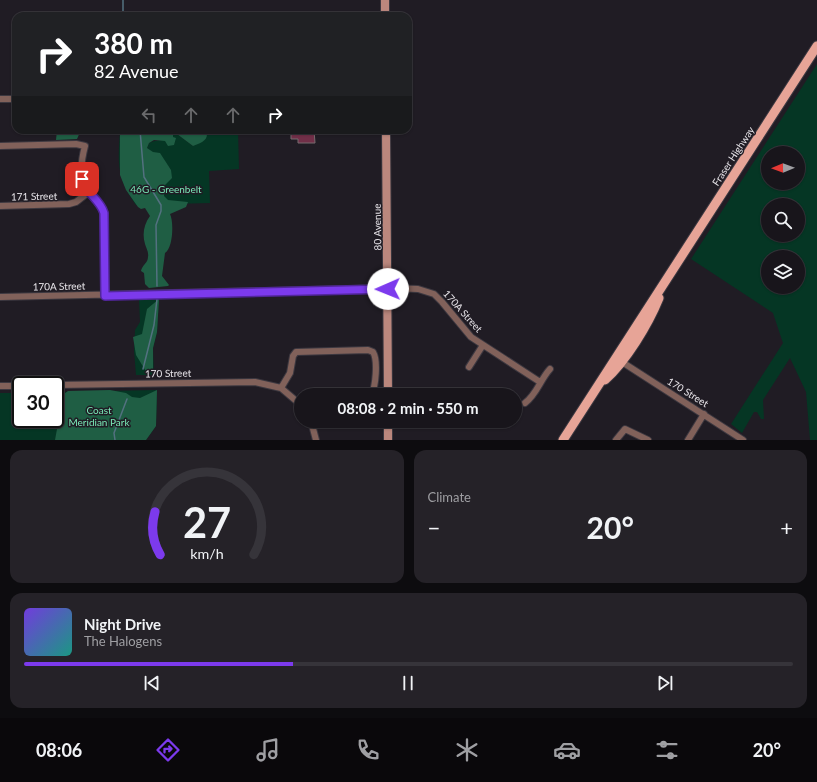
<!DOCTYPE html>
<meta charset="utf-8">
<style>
body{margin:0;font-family:Lato,sans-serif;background:#252228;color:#f1f3f6;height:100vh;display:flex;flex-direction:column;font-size:15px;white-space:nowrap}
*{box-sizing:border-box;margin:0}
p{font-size:13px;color:#9f9fa3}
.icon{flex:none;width:22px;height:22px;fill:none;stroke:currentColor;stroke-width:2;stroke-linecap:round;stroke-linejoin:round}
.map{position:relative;height:440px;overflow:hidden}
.side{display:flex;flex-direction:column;gap:10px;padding:10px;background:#0d0c0f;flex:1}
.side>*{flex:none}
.top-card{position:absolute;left:12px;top:12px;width:400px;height:122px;border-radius:12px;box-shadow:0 1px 3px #0004,0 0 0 1px #36343a;background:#202124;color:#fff;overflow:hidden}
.needle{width:26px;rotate:269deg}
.buttons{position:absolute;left:761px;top:146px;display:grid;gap:8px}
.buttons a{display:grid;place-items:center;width:44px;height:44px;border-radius:50%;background:#18151b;box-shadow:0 1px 3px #0004,0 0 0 1px #36343a;font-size:20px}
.speed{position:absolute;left:12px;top:376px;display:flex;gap:8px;font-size:20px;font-weight:700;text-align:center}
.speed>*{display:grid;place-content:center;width:52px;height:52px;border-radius:50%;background:#18151b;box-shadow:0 1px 3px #0004,0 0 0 1px #36343a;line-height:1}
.speed .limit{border:2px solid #111;border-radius:6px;background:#fff;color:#111}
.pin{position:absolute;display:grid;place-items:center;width:34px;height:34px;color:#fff;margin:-17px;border-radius:8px;box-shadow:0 2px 6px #0006}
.me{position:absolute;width:44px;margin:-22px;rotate:269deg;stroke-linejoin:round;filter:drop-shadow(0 0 3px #0008)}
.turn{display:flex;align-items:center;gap:14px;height:84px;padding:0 16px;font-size:18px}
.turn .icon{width:52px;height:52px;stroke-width:2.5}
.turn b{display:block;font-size:28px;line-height:34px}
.lanes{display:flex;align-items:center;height:38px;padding:0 16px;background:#0003;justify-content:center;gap:20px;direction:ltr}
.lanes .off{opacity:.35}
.big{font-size:30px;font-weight:700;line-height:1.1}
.side .tile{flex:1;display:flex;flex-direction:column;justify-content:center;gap:6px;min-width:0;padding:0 14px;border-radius:12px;background:#252228}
.side .dial{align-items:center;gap:0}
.dial svg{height:104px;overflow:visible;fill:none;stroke:#36343a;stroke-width:7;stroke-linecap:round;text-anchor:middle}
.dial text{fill:#f1f3f6;stroke:none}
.song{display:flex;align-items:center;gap:12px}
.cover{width:48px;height:48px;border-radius:6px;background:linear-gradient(135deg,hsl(260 70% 55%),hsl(170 70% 35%))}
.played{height:4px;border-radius:2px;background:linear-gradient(90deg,#7c3aed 35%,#36343a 35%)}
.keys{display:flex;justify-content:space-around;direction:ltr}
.heat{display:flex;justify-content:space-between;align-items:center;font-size:22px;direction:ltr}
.side .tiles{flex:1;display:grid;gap:10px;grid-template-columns:1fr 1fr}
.tile:last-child{grid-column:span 2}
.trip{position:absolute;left:294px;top:388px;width:228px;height:40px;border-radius:20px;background:#18151b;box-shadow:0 1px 3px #0004,0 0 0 1px #36343a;font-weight:700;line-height:40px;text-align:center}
.menu{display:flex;height:64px;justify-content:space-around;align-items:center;background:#0a080b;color:#9f9fa3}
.menu .icon{width:28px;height:28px}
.menu .current{color:#7c3aed}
.menu b{font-size:18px;color:#f1f3f6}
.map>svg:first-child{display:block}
.green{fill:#053624;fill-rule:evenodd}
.forest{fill:#1f5e44}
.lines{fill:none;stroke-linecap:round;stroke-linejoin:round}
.stream{stroke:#537180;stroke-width:1.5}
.building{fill:#712f48;stroke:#776b6e}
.street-casing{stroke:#3c3840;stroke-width:8}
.secondary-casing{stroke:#3c3840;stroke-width:10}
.primary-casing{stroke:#3c3840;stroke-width:11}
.street{stroke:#81615a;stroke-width:6}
.secondary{stroke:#bb877d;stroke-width:8}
.primary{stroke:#e7a497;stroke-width:9}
.route-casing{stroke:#51269a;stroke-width:10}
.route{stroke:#7c3aed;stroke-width:7}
.labels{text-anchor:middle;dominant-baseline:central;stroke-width:3;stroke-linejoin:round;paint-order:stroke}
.street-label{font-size:10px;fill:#e7e4e9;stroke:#201c24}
.park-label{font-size:10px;fill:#7aeab8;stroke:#201c24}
</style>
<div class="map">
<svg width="817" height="440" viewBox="0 0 817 440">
<rect width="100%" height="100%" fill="#201c24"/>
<!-- green -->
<path class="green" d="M817 64V440H810L806 392 790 358 763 400 764 419H761L757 412H754L742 433 731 424 783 343 773 313 691 259ZM768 153H798V183H768ZM768 205H798V235H768ZM768 257H798V287H768Z
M120 130 171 170 165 162 147 148 149 143C158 139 163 142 173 137V131L193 146 207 132 206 130H238L239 169 209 171 210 203 136 205C116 176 118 164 120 130Z
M139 300H159L157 332 153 348 154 375H136L134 351 135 330 140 322Z
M157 390 156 426 146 440H0V393H21V419H55V392Z"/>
<!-- forest -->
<path class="forest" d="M57 130H81L77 139 56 140Z
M120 130H206C210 140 201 143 193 146L173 131V137L176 138 174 145 168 146 165 141 154 140 149 143 147 148 153 152 160 153 171 170 172 178 165 185 164 196 168 200 188 202 186 207 170 214C174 222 173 248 165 253L162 276 169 285 168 286 149 288 145 284 144 273 141 271C142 265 148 263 148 257 149 252 146 248 145 244 142 234 144 224 150 216L145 208 141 209 138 207 126 190 120 175Z
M159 299 157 332 153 348V371L147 373 136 355 133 337 142 334 147 309Z
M110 390 126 393 132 397 140 398 157 390 156 426 146 440H55L57 429 62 423V419L56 412 57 399 68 391Z"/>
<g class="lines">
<!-- stream -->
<path class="stream" d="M123 16V0
M140 130 144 177 161 205V211L156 225 157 286
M143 369 154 325 157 299
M115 440 114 433 127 399"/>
</g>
<!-- building -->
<path class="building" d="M291 130H314L315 143H298V139H291Z"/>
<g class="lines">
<defs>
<path id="street" d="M0 99H16
M0 146 76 144 85 146C81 161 78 180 89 192 95 199 102 205 104 213L105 295
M0 206 69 204 76 202 89 192
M0 297 392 288 418 289 434 294 442 302 471 337 540 382
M622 362 743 440
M469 367 483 345
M55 385 255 382 281 388 301 405
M0 386H21
M281 388 290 373 293 356 296 352 368 350 373 352C378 360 376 387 371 395
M525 403C537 394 540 380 550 369
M311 421 316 440
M616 440 625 429 648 440
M688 440 704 414"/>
<path id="secondary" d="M385 0V16
M386 130 388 395
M388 421V440"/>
<path id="primary" d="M605 380C626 361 648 325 659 298
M563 440 817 46"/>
</defs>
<!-- street casing -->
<use href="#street" class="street-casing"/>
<!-- secondary casing -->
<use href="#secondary" class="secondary-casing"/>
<!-- primary casing -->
<use href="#primary" class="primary-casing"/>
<!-- street -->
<use href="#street" class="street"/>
<!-- secondary -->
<use href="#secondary" class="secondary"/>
<!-- primary -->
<use href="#primary" class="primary"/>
</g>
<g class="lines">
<defs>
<path id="route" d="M82 179C85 193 100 199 104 213L105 296 388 289"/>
</defs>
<!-- route casing -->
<use href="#route" class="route-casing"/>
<!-- route -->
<use href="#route" class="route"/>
</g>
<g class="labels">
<!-- street labels -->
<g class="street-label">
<text transform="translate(733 156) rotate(-57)">Fraser Highway</text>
<text transform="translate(34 196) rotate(-1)">171 Street</text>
<text transform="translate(377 227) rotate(-91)">80 Avenue</text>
<text transform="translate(59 286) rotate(-1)">170A Street</text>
<text transform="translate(463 311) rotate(48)">170A Street</text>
<text transform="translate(168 373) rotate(-1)">170 Street</text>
<text transform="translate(688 392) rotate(32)">170 Street</text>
</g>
<!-- park labels -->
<g class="park-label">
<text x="166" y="189">46G - Greenbelt</text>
<text x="99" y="410">Coast<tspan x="99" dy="12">Meridian Park</tspan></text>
</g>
</g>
</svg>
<div class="buttons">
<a><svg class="needle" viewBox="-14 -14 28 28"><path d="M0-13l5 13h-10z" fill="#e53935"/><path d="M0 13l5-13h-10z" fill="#9f9fa3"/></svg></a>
<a><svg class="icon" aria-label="search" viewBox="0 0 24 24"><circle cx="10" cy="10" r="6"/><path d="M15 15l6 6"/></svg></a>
<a><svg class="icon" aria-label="layers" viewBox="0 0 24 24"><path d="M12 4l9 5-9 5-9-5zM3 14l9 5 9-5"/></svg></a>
</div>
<div class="speed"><div class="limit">30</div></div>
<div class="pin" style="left:82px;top:179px;background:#d93025"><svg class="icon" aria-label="arrive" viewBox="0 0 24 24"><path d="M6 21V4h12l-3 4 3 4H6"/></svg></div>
<svg class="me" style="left:388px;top:289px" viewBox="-20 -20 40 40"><circle r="19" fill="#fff"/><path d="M0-13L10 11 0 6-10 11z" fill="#7c3aed"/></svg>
<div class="trip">08:08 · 2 min · 550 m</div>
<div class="top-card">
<div class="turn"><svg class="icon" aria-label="right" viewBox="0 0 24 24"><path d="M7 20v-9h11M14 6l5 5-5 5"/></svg><div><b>380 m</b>82 Avenue</div></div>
<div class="lanes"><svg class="icon off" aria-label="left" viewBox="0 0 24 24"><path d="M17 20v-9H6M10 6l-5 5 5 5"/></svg><svg class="icon off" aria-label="ahead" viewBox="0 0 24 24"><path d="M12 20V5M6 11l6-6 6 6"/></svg><svg class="icon off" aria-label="ahead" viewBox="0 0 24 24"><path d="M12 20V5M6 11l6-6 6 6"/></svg><svg class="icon" aria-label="right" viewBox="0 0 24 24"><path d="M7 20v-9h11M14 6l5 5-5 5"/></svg></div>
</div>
</div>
<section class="side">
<div class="tiles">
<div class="tile dial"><svg viewBox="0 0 100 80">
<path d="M14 69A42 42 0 1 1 86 69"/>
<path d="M14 69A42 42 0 0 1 10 36" stroke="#7c3aed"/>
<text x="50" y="56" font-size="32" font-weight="700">27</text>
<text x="50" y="72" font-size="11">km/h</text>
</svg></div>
<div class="tile"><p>Climate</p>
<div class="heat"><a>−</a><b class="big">20°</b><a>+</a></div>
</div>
<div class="tile">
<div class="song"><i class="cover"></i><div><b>Night Drive</b><p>The Halogens</p></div></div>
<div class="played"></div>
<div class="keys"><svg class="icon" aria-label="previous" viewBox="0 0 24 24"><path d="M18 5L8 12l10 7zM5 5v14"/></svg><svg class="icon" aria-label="pause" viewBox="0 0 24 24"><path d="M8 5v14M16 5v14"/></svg><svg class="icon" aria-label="next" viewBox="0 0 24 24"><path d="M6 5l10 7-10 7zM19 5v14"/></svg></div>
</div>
</div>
</section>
<nav class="menu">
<b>08:06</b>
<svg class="icon current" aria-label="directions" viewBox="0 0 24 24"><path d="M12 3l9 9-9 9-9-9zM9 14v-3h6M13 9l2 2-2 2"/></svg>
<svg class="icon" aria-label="music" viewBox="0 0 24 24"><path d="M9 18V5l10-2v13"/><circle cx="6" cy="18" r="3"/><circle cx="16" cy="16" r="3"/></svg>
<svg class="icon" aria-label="phone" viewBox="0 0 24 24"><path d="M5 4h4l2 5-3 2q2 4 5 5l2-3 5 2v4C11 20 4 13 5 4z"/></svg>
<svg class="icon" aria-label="climate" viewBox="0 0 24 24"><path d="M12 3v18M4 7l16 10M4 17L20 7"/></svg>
<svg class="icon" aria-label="car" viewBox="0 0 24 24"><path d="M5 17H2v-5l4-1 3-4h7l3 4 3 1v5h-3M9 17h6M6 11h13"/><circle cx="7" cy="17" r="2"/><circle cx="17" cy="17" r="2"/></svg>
<svg class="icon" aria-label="filters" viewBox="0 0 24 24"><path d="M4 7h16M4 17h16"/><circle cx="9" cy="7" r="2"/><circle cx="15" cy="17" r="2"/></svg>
<b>20°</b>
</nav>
